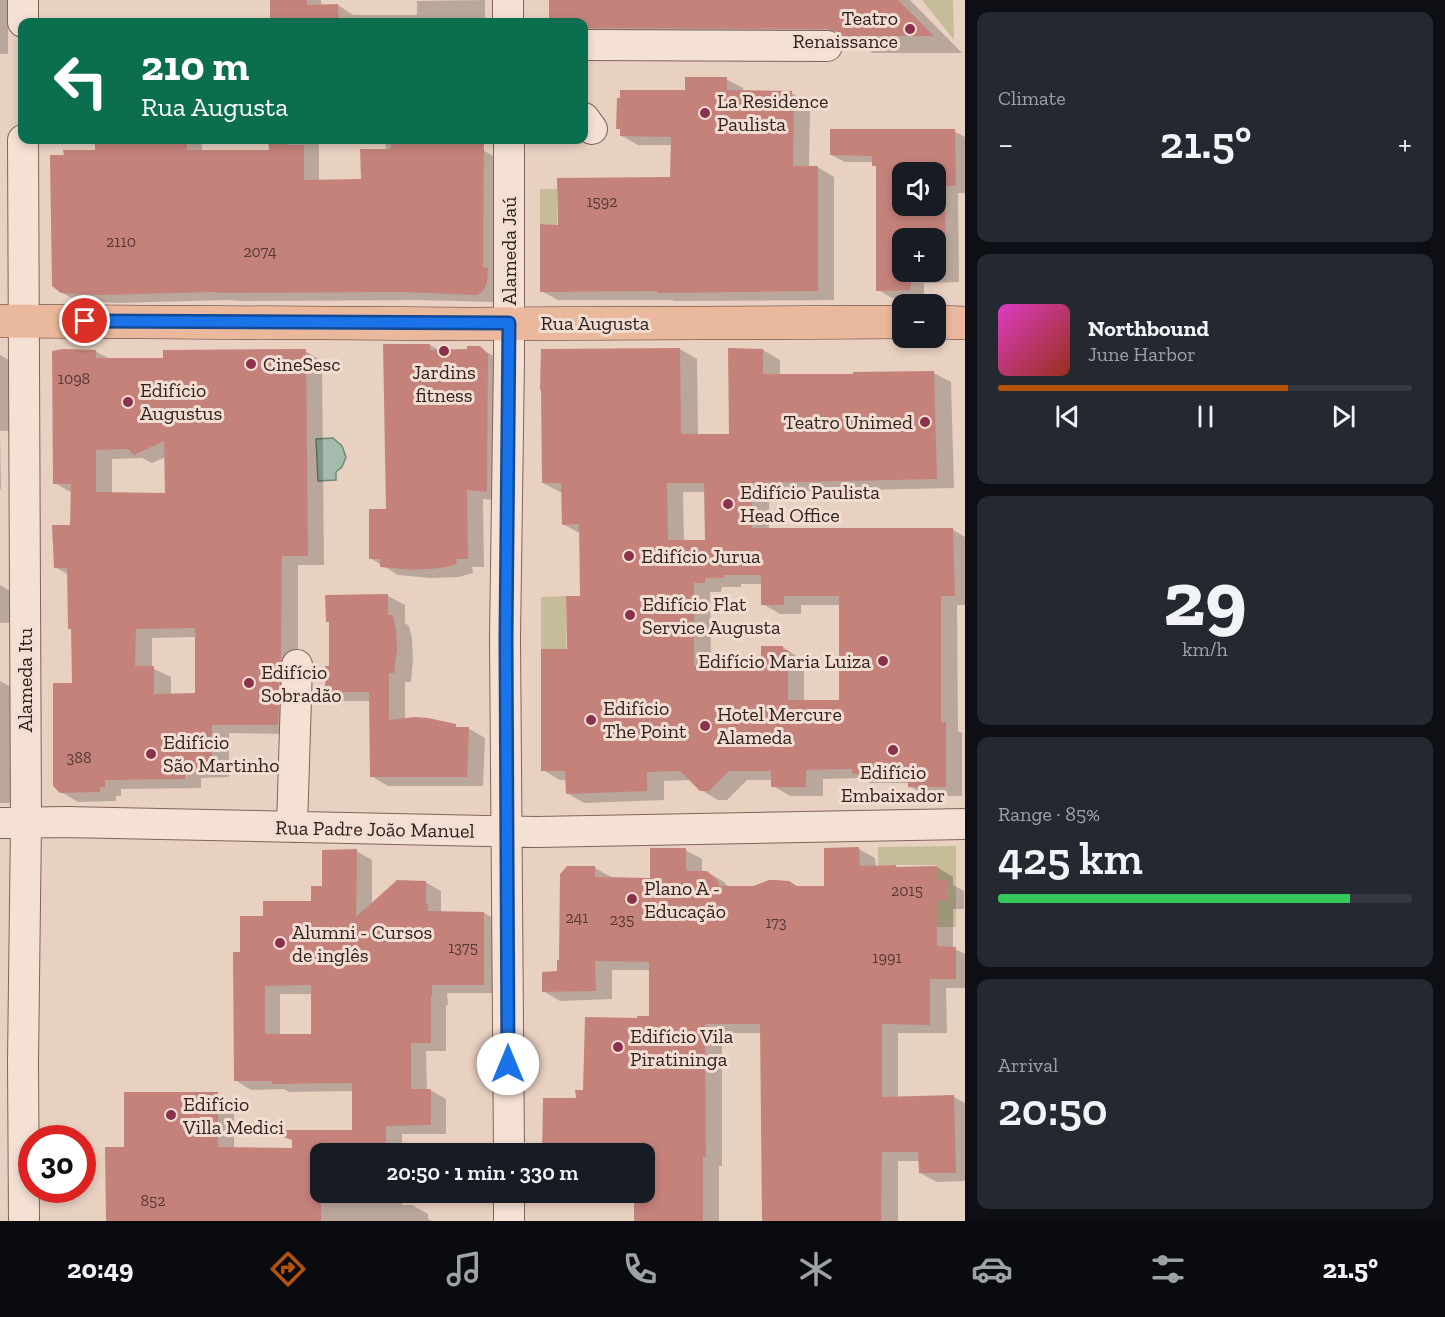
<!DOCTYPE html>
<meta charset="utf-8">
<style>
body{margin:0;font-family:"Zilla Slab",serif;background:#242831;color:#f1f3f6;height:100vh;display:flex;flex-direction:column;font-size:22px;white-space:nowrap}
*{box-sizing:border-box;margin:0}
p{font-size:20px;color:#9ea1a6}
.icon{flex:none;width:33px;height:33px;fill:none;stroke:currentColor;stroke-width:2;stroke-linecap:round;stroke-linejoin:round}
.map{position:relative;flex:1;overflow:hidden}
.drawer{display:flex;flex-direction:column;gap:12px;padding:12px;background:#0d0f14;width:480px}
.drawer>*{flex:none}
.banner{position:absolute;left:18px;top:18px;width:570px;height:126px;border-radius:12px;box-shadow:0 3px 9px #0003;background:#0b6e4f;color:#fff;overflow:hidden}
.controls{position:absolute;left:892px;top:162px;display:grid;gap:12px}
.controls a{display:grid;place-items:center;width:54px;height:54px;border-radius:12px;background:#171b24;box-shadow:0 3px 9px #0003;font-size:30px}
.speed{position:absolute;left:18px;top:1125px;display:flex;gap:12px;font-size:30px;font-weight:700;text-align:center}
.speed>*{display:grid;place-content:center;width:78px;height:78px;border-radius:50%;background:#171b24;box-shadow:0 3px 9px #0003;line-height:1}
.speed .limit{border:9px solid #d22;background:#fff;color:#111}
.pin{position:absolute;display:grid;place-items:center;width:51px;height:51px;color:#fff;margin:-26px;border:3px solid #fff;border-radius:50%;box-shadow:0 2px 6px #0007}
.me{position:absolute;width:66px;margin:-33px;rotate:0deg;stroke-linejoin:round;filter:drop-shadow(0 0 4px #0008)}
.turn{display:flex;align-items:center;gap:21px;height:126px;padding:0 24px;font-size:27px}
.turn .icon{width:78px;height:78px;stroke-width:2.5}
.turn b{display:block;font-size:42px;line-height:51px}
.big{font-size:45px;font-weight:600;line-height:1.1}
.drawer .tile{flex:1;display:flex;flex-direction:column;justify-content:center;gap:9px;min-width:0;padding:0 21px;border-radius:12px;background:#242831}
.drawer .dial{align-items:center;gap:0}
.dial b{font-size:78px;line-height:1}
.song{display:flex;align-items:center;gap:18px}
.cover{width:72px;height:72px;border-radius:9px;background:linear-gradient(135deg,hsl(310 70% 55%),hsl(10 70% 35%))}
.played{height:6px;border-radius:3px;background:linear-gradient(90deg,#b45309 70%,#363941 70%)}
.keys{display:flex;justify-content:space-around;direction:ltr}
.heat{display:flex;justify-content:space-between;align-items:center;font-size:33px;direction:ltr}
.charge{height:9px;border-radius:4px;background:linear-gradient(90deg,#34c759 85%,#363941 0)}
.trip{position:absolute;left:310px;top:1143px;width:345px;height:60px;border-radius:12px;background:#171b24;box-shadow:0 3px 9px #0003;font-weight:600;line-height:60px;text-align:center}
.tab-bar{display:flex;height:96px;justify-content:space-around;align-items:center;background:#090b0e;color:#9ea1a6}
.tab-bar .icon{width:42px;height:42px}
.tab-bar .selected{color:#b45309}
.tab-bar b{font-size:27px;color:#f1f3f6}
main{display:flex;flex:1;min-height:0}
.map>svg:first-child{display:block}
.green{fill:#c6bc97}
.water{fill:#a4bcad;stroke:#6c8978;stroke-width:1.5}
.shadow{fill:#0003;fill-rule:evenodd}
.building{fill:#c4827b;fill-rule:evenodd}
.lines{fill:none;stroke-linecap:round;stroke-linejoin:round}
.minor-casing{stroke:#81635b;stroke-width:32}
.major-casing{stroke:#4f332f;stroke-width:34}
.minor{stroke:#f5e0d4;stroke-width:30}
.major{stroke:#eab89c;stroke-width:33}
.route-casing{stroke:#114b97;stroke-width:15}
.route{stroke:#1a73e8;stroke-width:10}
.poi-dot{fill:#8a314e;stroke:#f1ddd1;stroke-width:2}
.labels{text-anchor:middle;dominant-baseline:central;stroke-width:6;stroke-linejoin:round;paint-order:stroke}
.number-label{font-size:16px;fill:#563935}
.poi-label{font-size:20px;fill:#32211e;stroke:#f1ddd1;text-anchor:start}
.street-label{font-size:20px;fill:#32211e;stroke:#f1ddd1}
</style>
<main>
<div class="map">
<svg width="965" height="1221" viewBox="0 0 965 1221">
<rect width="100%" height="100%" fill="#e9d1c2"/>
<!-- green -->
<path class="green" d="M922 0H953L954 40Z
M540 189H557V225L540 224Z
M566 596V649H541V597Z
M956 846V927H925L937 900 948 899 947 880H937V865H878V847Z"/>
<!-- water -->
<path class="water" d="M333 438 342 446 346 457 342 467 336 472V480L318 481 316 439Z"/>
<!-- shadow -->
<path class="shadow" d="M0 0H8V54H0Z
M272 0H321L322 6 338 5 353 15H417V1L485 0V22H272Z
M551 0H910L962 53H873L859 45 615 44 584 52V22H551Z
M726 79 743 88V92L791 93 808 102V108L810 109 809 167H817L834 177V300L675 301 672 300H558L541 291 559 226 671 179 672 145H638L622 136V130L618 128 687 92Z
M954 131 965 137V193H958L959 282 924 283V297L892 298 878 290V168L873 165V162H845L831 155ZM903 172H936V206H903ZM903 238H936V272H903Z
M96 140H202V151H270V140H319V181H362L386 151 385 140H475V150H483L498 159V299L493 302 418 300 241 301 229 300 116 303 77 301 61 292 96 152Z
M430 345 440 351 468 350 480 348 497 358 503 501 483 499 484 567H472L473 573 459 577 430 578 398 575 370 558 387 511Z
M680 349 697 359 698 435H730L763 350 780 360V375H854V374L934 373 951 382 954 488 769 492V529H952L965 537V605H957L958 731 962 733V796H926L909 786V783H870L862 778 823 779V796H790L773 786V780H747L727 800H718L701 790 691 780 664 781V800L584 803 567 793V780H560L543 770 568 650 581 597V534L563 524V492H560L543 483ZM683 492H706V541H684ZM741 584H763V604L780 614H801V605H840V701H804V661L783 647 762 648V669L716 670 711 667 710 592H721L722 587H741Z
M95 351 110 359H164L305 351 322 361 324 565H298V669L294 734 229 733V777L201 778V788L121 789V796H116V801L78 802 61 792 73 684 72 630 69 628V575L55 567 72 527V493L55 483ZM166 457V494H112V459L142 458 152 463ZM197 637V695H171V677L152 668V638Z
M0 355 9 360 14 368V431H0L1 489H0Z
M0 585 12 592 11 623H0Z
M388 596 405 605V623L409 626 412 639 413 660 411 682H405V720L455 726 460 728H468L485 738 483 786H388L371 776V701H343L327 691 331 667V623L327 621V597Z
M0 681 16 690V803H0Z
M859 849 875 858 876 867H896L898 868 937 867 953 877V885L964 891V909H953V948L965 954V988H946L947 1033H898V1098L954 1097 965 1103V1181L937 1182 920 1173V1161H898V1221H764L762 1033H722V1166H719V1221H636L645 1192V1154L577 1099 584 1092 639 1019 651 1017V970H612V999L560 1001 543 991 559 973 595 868 611 877 651 879 685 850 702 859V872H707L724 882 729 887 825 888Z
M356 851 372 860V905L425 882 441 891V913H484L500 922V993H447L448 1005H446V1051H426L427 1090H430L446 1099V1134H402V1154H321V1192H402V1205H412L428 1214V1219L432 1221H107L126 1148 218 1094 234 1103V1149H294L354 1131 353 1091 289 1092 284 1089 251 1090 235 1080 241 954 264 918 313 902 324 887ZM280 994H312V1036L280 1035Z"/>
<!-- building -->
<path class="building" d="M270 0H307V5L338 4 339 22H270Z
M549 0H898L934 36H841L835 31 827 29 584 28V22H549Z
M685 77H727V90L792 91V98H794L793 166H818V291L657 293V291L540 292V224L558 225 557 178 670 177 671 137 620 136V129H616L617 98H620V90H685Z
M830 129H955L956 186H945L946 275 911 276V290L876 291V166H872V156L830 155ZM903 172H936V206H903ZM903 238H936V272H903Z
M95 140H187V150H269L268 140H288V145H304V180L361 179 360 149H391V140H484L483 267 488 268 487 283 483 291 477 295 402 292 225 293 213 292 100 295 61 293 52 286 50 155H64L63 150H95Z
M383 344H430V350L467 349V346H480L488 354 487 492 467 490 468 559H456L457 564 441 568 413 570 380 567V559H369V509H386Z
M680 348 681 434H729L728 348 763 349V374H853V372L934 371 937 479 752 483V528H953L955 596H941V722H946V787H908V774H852V769L806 770V787H771V771H729L709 791H700L680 771 647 772V791L566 794 565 771H541V649H567L566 596H580L579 524 562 525 561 483H542L541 390H540L541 349ZM667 483H704L705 540H668ZM724 575H761V605H784V596H839V700H788V650H783V646H761V668L714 669 711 666H694V583H705V578H724Z
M63 349 96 350V358H163V350L306 349 308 556H282L281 659 280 664 278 725H212V769L185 770V779L105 780V787H100V792L60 793 53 786V683H72L71 629H68L67 568H54L52 525H70L71 484H53L52 351ZM164 441 165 493 96 492V450L128 449 134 455ZM195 628V693L154 694V666H135L136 629Z
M388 594V615H393L396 629 397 650 394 673H389V720L414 717 428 718 456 724V727H469L467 777H370L369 692H325V666H329V622H326L325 595Z
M859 847 860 866 896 865V867L937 866V880H947L948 900H937V946L956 947V979H930V1025L882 1024V1097L954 1095 956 1173H919L918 1152H882L881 1221H762L760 1024H705L706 1157H703V1221H634V1192H645V1154H542L543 1098H576L575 1090H583L585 1017 637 1018V1016H649V962L595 961 596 991 542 992V972L557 971V960H559L560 874 567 866H595V877L650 878V848H686V871H707L719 882V886H753L769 880H775L789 881 797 886H824V848Z
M357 849 356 917 397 880 426 881V904H428V911L484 912V985H432V996H431V1043H411V1089H431V1125L386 1126V1154H336L321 1149V1221H106L105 1147H124V1092H218V1147L292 1148V1140L275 1134 276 1130H352V1083L272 1084V1081H234L233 952H240V916H263V901H311V886H322V850ZM311 985V1034H265V986Z"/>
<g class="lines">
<defs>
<path id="minor" d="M23 0V22
M508 0V22
M584 45 827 46
M584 118 592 129
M23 140 26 823 23 1062 24 1221
M0 823 66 822 537 832 965 824
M292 827 297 665
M509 1154 505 638 509 358V140
M509 1192V1221"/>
<path id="major" d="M0 321 472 324 903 322
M936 322 965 323"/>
</defs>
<!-- minor casing -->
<use href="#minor" class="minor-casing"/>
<!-- major casing -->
<use href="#major" class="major-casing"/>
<!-- minor -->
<use href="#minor" class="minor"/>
<!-- major -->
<use href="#major" class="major"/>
</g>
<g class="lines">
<defs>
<path id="route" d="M85 321 509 323 506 638 508 1064"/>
</defs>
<!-- route casing -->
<use href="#route" class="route-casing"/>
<!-- route -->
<use href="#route" class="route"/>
</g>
<!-- markers -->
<g class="poi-dot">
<circle cx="910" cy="29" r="6"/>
<circle cx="705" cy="113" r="6"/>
<circle cx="444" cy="351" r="6"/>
<circle cx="251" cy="364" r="6"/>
<circle cx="128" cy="402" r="6"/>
<circle cx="925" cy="422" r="6"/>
<circle cx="728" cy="504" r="6"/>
<circle cx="629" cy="556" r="6"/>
<circle cx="630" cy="615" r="6"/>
<circle cx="883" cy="661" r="6"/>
<circle cx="249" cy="683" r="6"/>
<circle cx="591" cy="720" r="6"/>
<circle cx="705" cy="726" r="6"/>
<circle cx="893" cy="750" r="6"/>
<circle cx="151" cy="754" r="6"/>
<circle cx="632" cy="899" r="6"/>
<circle cx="280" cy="943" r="6"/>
<circle cx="618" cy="1047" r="6"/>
<circle cx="171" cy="1115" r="6"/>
</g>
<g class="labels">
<!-- number labels -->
<g class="number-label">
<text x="602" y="201">1592</text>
<text x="121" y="241">2110</text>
<text x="260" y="251">2074</text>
<text x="74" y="378">1098</text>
<text x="79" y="757">388</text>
<text x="907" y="890">2015</text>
<text x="577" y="917">241</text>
<text x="622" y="919">235</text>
<text x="776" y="922">173</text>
<text x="463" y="947">1375</text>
<text x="887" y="957">1991</text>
<text x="153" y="1200">852</text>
</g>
<!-- poi labels -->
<g class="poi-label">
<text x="898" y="18" text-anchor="end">Teatro<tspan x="898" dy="23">Renaissance</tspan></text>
<text x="717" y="101">La Residence<tspan x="717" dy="23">Paulista</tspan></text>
<text x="263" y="364">CineSesc</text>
<text x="444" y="372" text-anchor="middle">Jardins<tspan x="444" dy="23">fitness</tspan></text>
<text x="140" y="390">Edifício<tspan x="140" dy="23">Augustus</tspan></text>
<text x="913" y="422" text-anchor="end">Teatro Unimed</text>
<text x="740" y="492">Edifício Paulista<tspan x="740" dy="23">Head Office</tspan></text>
<text x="641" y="556">Edifício Jurua</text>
<text x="642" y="604">Edifício Flat<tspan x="642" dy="23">Service Augusta</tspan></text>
<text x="871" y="661" text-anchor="end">Edifício Maria Luiza</text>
<text x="261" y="672">Edifício<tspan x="261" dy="23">Sobradão</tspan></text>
<text x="603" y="708">Edifício<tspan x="603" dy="23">The Point</tspan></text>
<text x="717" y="714">Hotel Mercure<tspan x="717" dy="23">Alameda</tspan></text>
<text x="163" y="742">Edifício<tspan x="163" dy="23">São Martinho</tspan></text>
<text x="893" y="772" text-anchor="middle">Edifício<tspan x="893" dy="23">Embaixador</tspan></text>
<text x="644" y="888">Plano A -<tspan x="644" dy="23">Educação</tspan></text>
<text x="292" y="932">Alumni - Cursos<tspan x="292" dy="23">de inglês</tspan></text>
<text x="630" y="1036">Edifício Vila<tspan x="630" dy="23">Piratininga</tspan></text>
<text x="183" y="1104">Edifício<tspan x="183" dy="23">Villa Medici</tspan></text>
</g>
<!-- street labels -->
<g class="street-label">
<text transform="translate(509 251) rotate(-90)">Alameda Jaú</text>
<text x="595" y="323">Rua Augusta</text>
<text transform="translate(25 680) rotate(-90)">Alameda Itu</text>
<text transform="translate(375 829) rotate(1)">Rua Padre João Manuel</text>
</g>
</g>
</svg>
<div class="controls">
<a><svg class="icon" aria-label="sound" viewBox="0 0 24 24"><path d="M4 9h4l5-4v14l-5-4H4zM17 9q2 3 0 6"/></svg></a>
<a>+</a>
<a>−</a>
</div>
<div class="speed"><div class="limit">30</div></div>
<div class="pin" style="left:85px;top:321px;background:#d93025"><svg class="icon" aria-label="arrive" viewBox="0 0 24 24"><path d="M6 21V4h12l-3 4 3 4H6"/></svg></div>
<svg class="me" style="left:508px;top:1064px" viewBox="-20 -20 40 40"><circle r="19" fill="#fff"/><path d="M0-13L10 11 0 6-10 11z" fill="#1a73e8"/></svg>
<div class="trip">20:50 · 1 min · 330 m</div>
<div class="banner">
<div class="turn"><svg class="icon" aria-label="left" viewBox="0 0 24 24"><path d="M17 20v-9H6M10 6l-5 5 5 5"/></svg><div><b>210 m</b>Rua Augusta</div></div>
</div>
</div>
<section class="drawer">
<div class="tile"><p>Climate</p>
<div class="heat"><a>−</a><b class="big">21.5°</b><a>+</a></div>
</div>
<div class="tile">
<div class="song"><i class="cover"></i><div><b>Northbound</b><p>June Harbor</p></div></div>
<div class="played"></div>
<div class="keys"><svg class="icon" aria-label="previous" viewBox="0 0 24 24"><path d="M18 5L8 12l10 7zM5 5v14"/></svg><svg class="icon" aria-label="pause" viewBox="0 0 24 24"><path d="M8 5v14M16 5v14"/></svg><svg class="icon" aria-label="next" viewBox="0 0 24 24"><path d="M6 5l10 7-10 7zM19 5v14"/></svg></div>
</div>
<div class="tile dial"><b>29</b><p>km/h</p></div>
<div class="tile"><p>Range · 85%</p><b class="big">425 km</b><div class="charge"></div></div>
<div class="tile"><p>Arrival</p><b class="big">20:50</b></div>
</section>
</main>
<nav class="tab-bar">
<b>20:49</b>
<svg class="icon selected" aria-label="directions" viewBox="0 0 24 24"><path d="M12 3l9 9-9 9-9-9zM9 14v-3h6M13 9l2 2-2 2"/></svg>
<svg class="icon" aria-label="music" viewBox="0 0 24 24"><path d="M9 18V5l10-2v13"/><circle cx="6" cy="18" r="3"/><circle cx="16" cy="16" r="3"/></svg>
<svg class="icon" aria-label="phone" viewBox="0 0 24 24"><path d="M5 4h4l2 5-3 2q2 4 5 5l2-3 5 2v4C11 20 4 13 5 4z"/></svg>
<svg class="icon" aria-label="climate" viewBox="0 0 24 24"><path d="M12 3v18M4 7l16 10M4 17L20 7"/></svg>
<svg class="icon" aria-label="car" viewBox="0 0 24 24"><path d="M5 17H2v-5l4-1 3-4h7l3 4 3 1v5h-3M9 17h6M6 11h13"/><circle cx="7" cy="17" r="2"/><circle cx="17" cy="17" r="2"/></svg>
<svg class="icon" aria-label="filters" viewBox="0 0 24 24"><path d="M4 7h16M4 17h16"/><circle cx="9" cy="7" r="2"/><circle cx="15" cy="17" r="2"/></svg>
<b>21.5°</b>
</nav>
